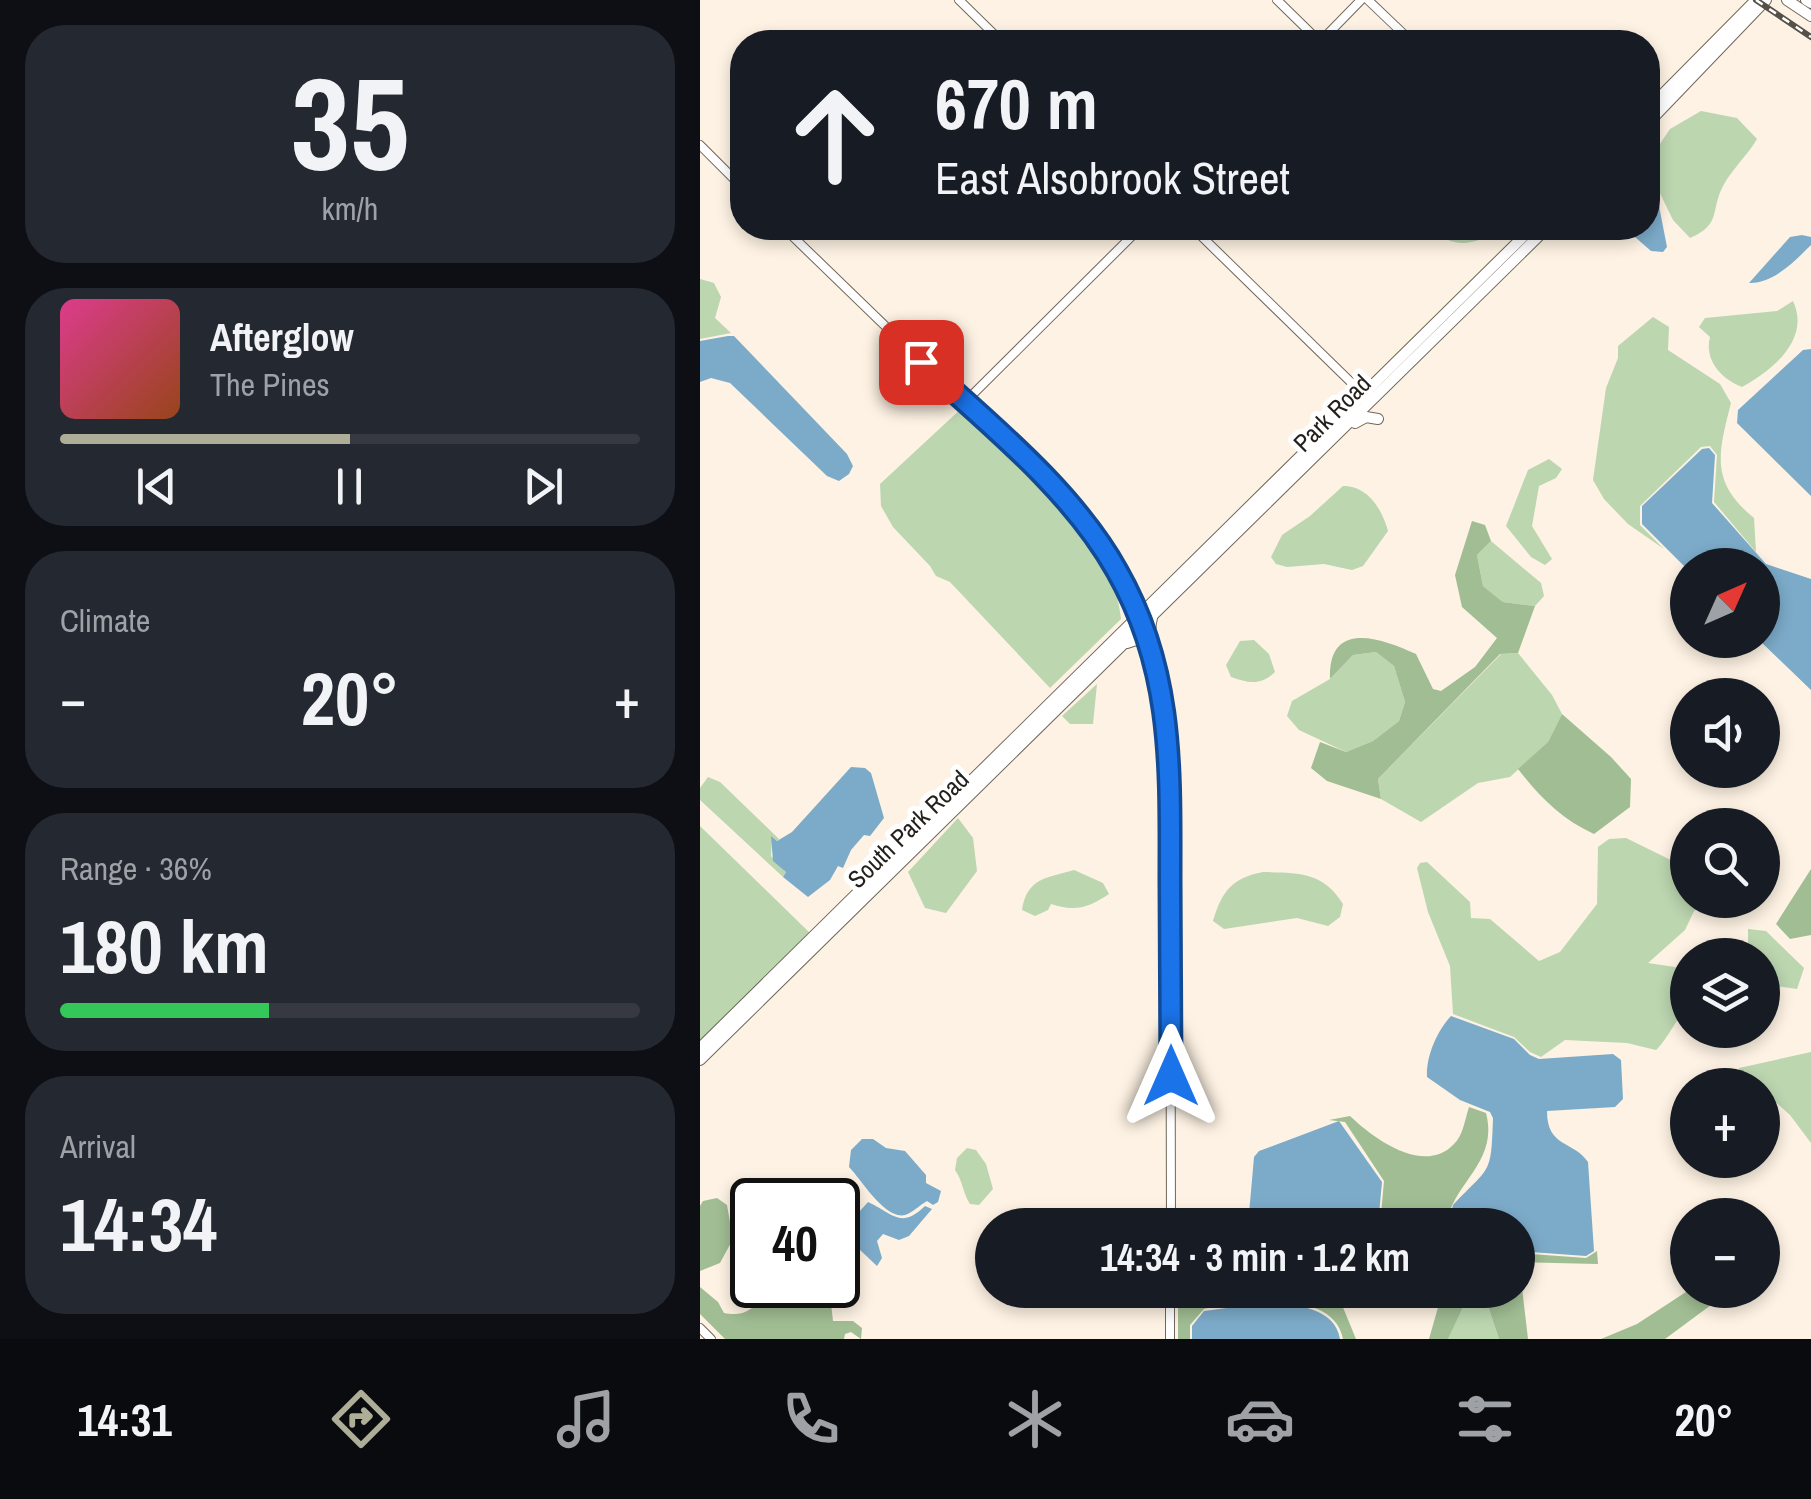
<!DOCTYPE html>
<meta charset="utf-8">
<style>
body{margin:0;font-family:"Archivo Narrow",sans-serif;background:#242831;color:#f1f3f6;height:100vh;display:flex;flex-direction:column;font-size:38px;white-space:nowrap}
*{box-sizing:border-box;margin:0}
p{font-size:32px;color:#9ea1a6}
.icon{flex:none;width:55px;height:55px;fill:none;stroke:currentColor;stroke-width:2;stroke-linecap:round;stroke-linejoin:round}
.map{position:relative;flex:1;overflow:hidden}
.details{display:flex;flex-direction:column;gap:25px;padding:25px;background:#0d0f14;width:700px}
.details>*{flex:none}
.guide{position:absolute;left:30px;top:30px;width:930px;height:210px;border-radius:40px;box-shadow:0 5px 15px #0003;background:#171b24;color:#f1f3f6;overflow:hidden}
.needle{width:65px;rotate:45deg}
.fabs{position:absolute;left:970px;top:548px;display:grid;gap:20px}
.fabs a{display:grid;place-items:center;width:110px;height:110px;border-radius:50%;background:#171b24;box-shadow:0 5px 15px #0003;font-size:50px}
.speed{position:absolute;left:30px;top:1178px;display:flex;gap:20px;font-size:50px;font-weight:700;text-align:center}
.speed>*{display:grid;place-content:center;width:130px;height:130px;border-radius:50%;background:#171b24;box-shadow:0 5px 15px #0003;line-height:1}
.speed .limit{border:5px solid #111;border-radius:15px;background:#fff;color:#111}
.pin{position:absolute;display:grid;place-items:center;width:85px;height:85px;color:#fff;margin:-42px;border-radius:20px;box-shadow:0 5px 15px #0006}
.me{position:absolute;width:110px;margin:-55px;rotate:0deg;stroke-linejoin:round;filter:drop-shadow(0 0 8px #0008)}
.turn{display:flex;align-items:center;gap:35px;height:210px;padding:0 40px;font-size:45px}
.turn .icon{width:130px;height:130px;stroke-width:2.5}
.turn b{display:block;font-size:70px;line-height:85px}
.big{font-size:75px;font-weight:700;line-height:1.1}
.details .widget{flex:1;display:flex;flex-direction:column;justify-content:center;gap:15px;min-width:0;padding:0 35px;border-radius:40px;background:#242831}
.details .dial{align-items:center;gap:0}
.dial b{font-size:130px;line-height:1}
.song{display:flex;align-items:center;gap:30px}
.cover{width:120px;height:120px;border-radius:15px;background:linear-gradient(135deg,hsl(330 70% 55%),hsl(20 70% 35%))}
.played{height:10px;border-radius:5px;background:linear-gradient(90deg,#aead98 50%,#363941 50%)}
.keys{display:flex;justify-content:space-around;direction:ltr}
.heat{display:flex;justify-content:space-between;align-items:center;font-size:55px;direction:ltr}
.charge{height:15px;border-radius:8px;background:linear-gradient(90deg,#34c759 36%,#363941 0)}
.trip{position:absolute;left:275px;top:1208px;width:560px;height:100px;border-radius:50px;background:#171b24;box-shadow:0 5px 15px #0003;font-weight:700;line-height:100px;text-align:center}
.tab-bar{display:flex;height:160px;justify-content:space-around;align-items:center;background:#090b0e;color:#9ea1a6}
.tab-bar .icon{width:70px;height:70px}
.tab-bar .active{color:#aead98}
.tab-bar b{font-size:45px;color:#f1f3f6}
main{display:flex;flex:1;min-height:0}
.map>svg:first-child{display:block}
.green{fill:#bcd6b0}
.forest{fill:#a0bd93}
.water{fill:#7cabc9}
.lines{fill:none;stroke-linecap:round;stroke-linejoin:round}
.tertiary-casing{stroke:#70675a;stroke-width:10}
.primary-casing{stroke:#70675a;stroke-width:12}
.tertiary{stroke:#fff;stroke-width:8}
.primary{stroke:#fff;stroke-width:10}
.rail-casing{stroke:#555048;stroke-width:6}
.rail{stroke:#fff;stroke-width:2.5;stroke-dasharray:8;stroke-linecap:butt}
.route-casing{stroke:#114b97;stroke-width:25}
.route{stroke:#1a73e8;stroke-width:18}
.labels{text-anchor:middle;dominant-baseline:central;stroke-width:10;stroke-linejoin:round;paint-order:stroke}
.street-label{font-size:25px;fill:#231f1a;stroke:#fff}
</style>
<main>
<section class="details">
<div class="widget dial"><b>35</b><p>km/h</p></div>
<div class="widget">
<div class="song"><i class="cover"></i><div><b>Afterglow</b><p>The Pines</p></div></div>
<div class="played"></div>
<div class="keys"><svg class="icon" aria-label="previous" viewBox="0 0 24 24"><path d="M18 5L8 12l10 7zM5 5v14"/></svg><svg class="icon" aria-label="pause" viewBox="0 0 24 24"><path d="M8 5v14M16 5v14"/></svg><svg class="icon" aria-label="next" viewBox="0 0 24 24"><path d="M6 5l10 7-10 7zM19 5v14"/></svg></div>
</div>
<div class="widget"><p>Climate</p>
<div class="heat"><a>−</a><b class="big">20°</b><a>+</a></div>
</div>
<div class="widget"><p>Range · 36%</p><b class="big">180 km</b><div class="charge"></div></div>
<div class="widget"><p>Arrival</p><b class="big">14:34</b></div>
</section>
<div class="map">
<svg width="1111" height="1339" viewBox="0 0 1111 1339">
<rect width="100%" height="100%" fill="#fdf2e3"/>
<!-- green -->
<path class="green" d="M1001 111 1037 118 1057 139C1047 156 1032 169 1023 186 1010 211 1022 224 990 238L973 220 949 171V160L970 129Z
M734 228H794L796 230C777 246 748 249 734 228Z
M0 279 14 283 21 297 15 318 31 333 0 339Z
M1093 301C1111 340 1072 370 1042 387 1021 379 1004 360 1010 337L999 327 1005 318 1077 311Z
M953 317 969 327 968 350 1020 384 1031 403C1018 454 1010 482 1054 518L1056 552 1014 502 1017 455 1010 446 1001 447 940 506V525L964 549 928 524 904 499 893 480 906 388 918 358V346Z
M264 406C311 469 414 536 421 619L350 688 250 582 236 576 230 566 193 527 181 506 180 484Z
M849 459 862 469 856 478 839 486 832 526 852 559 845 565 831 557 806 526 828 470Z
M643 486C668 486 682 509 688 531L663 566 652 570 624 564 587 567 576 564 571 557 582 535 610 516Z
M791 541 841 583 844 596 835 606 803 602 783 586 777 555Z
M554 640 569 654 575 672C561 686 548 683 531 677L526 665 540 641Z
M676 652 694 666 705 702 699 721 673 741 646 752 599 730 587 716 592 701 630 679 653 655Z
M818 653 852 695 862 714 848 742 810 777 778 783 721 822 681 799 678 779 801 654Z
M397 684 393 724H370L362 716Z
M8 777 20 782 79 839 77 841 72 837 71 856 86 872 83 877 0 800V788Z
M258 818 273 838 277 871 246 913 225 908 208 872Z
M0 826 112 935 0 1045Z
M926 838 987 868 988 900H1014L994 911 985 930 948 963 975 967 987 982C987 987 988 993 988 999 986 1007 963 1045 956 1050L927 1043 865 1040 841 1057 830 1052 814 1037 753 1014 750 966 728 912 717 868 720 863 727 862 770 902 771 918 790 919 839 961 860 952 897 904 898 847 909 839Z
M374 870 403 883 409 894C388 908 375 912 351 904L348 910 335 916 322 910C327 878 346 878 374 870Z
M563 872C597 873 623 871 643 904L640 917 628 926 597 918 524 929 513 921C522 891 532 878 563 872Z
M1048 929 1066 931 1104 968 1097 989 1077 986 1063 978 1062 955H1048Z
M1111 1052V1143L1090 1115 1063 1091 1062 1085 1039 1077V1068Z
M267 1148 276 1150 286 1164 293 1189 279 1205 270 1204C263 1194 263 1181 255 1170L257 1158Z
M766 1297 788 1306 799 1339H748Z"/>
<!-- forest -->
<path class="forest" d="M772 521 785 525 791 541 777 555 783 586 803 602 835 606 818 653 800 654 678 779 681 799 627 781 611 768 620 742 646 752 673 741 699 721 705 702 694 666 676 652 653 655 630 679C628 619 681 638 716 654L733 689 741 691 775 667 797 638 762 607 755 575Z
M862 714 911 757 931 779 930 807 894 834C861 819 840 797 818 769L848 742Z
M1111 869V935L1090 939 1076 924Z
M769 1107 786 1113C799 1163 753 1182 746 1225H680L684 1181 645 1122 629 1120 650 1116C673 1138 724 1176 754 1144 763 1136 765 1119 769 1107Z
M17 1198 27 1205 33 1239 20 1263 0 1271V1206L3 1201Z
M897 1251 898 1264 819 1262 828 1339H799L788 1306 767 1298 748 1339H729L739 1304 736 1290H818V1253L886 1258Z
M63 1285H110L130 1294 133 1321H153L162 1328 161 1339 151 1332 145 1334 144 1339H25L0 1314V1287L18 1302 24 1313C44 1317 51 1310 65 1296Z
M548 1290H568V1294C589 1295 608 1286 630 1293L642 1305 656 1339H643C634 1288 541 1300 504 1309L490 1325V1339H478V1307L504 1299 539 1301Z
M989 1290H1021L1011 1305 965 1339H901L937 1324Z"/>
<!-- water -->
<path class="water" d="M955 202 959 206 967 247 963 252 951 251 927 230 948 228V205Z
M1102 235 1111 237V245C1095 261 1073 284 1049 283L1090 237Z
M28 336H34L147 454 153 466 149 474 139 481 127 476 30 383 11 378 0 382V341Z
M1111 349V496L1037 423 1038 410 1103 350Z
M1009 448 1015 455 1012 503 1066 564 1111 579V690L1059 640H1062V565H988L987 569 942 524V506L1002 449Z
M151 767 165 768 171 773 184 818 170 836 164 835 151 850 143 868 138 866 130 880 108 897 83 877 86 872 73 861 71 836 77 841 92 832Z
M751 1016 814 1039 830 1055 839 1059 913 1054 921 1060 923 1099 915 1107 847 1111C847 1148 873 1140 888 1162L894 1251 886 1256 818 1251V1225H748L753 1205C791 1165 791 1176 793 1118L790 1112 760 1100 727 1077C726 1056 737 1031 751 1016Z
M639 1121 682 1182 678 1225H548L554 1157 559 1151Z
M162 1139H173L186 1148 205 1151 226 1175V1183L241 1191 238 1202 233 1205 227 1201C220 1205 212 1213 205 1215 185 1220 161 1179 149 1167L151 1150Z
M168 1202C193 1213 200 1230 225 1206L232 1209 209 1236 199 1240 183 1234 177 1241 182 1258 177 1266 141 1232Z
M565 1303C592 1304 635 1306 640 1339H492V1326L504 1311Z"/>
<g class="lines">
<defs>
<path id="tertiary" d="M259 0 302 42
M577 0 620 42
M668 0 712 42
M620 42 661 0
M0 145 42 187
M84 228 367 502 403 548 440 616
M493 228 665 396
M265 402 440 228
M463 692 470 775 471 1225
M0 1328 11 1339
M470 1339V1290"/>
<path id="primary" d="M1087 0 1111 16
M1106 0 1111 3
M948 109 1056 0
M948 123 1066 0
M655 423 666 417 678 419
M452 618C445 641 463 670 464 695
M427 643 436 640 444 644 455 671
M0 1048 832 228
M0 1060 847 228"/>
</defs>
<!-- tertiary casing -->
<use href="#tertiary" class="tertiary-casing"/>
<!-- primary casing -->
<use href="#primary" class="primary-casing"/>
<!-- tertiary -->
<use href="#tertiary" class="tertiary"/>
<!-- primary -->
<use href="#primary" class="primary"/>
<defs>
<path id="rail" d="M1056 0 1111 37"/>
</defs>
<!-- rail casing -->
<use href="#rail" class="rail-casing"/>
<!-- rail -->
<use href="#rail" class="rail"/>
</g>
<g class="lines">
<defs>
<path id="route" d="M221 362C288 423 372 490 417 571 474 671 470 769 470 880 470 945 471 1011 471 1076"/>
</defs>
<!-- route casing -->
<use href="#route" class="route-casing"/>
<!-- route -->
<use href="#route" class="route"/>
</g>
<g class="labels">
<!-- street labels -->
<g class="street-label">
<text transform="translate(632 413) rotate(-45)">Park Road</text>
<text transform="translate(208 829) rotate(-44)">South Park Road</text>
</g>
</g>
</svg>
<div class="fabs">
<a><svg class="needle" viewBox="-14 -14 28 28"><path d="M0-13l5 13h-10z" fill="#e53935"/><path d="M0 13l5-13h-10z" fill="#9ea1a6"/></svg></a>
<a><svg class="icon" aria-label="sound" viewBox="0 0 24 24"><path d="M4 9h4l5-4v14l-5-4H4zM17 9q2 3 0 6"/></svg></a>
<a><svg class="icon" aria-label="search" viewBox="0 0 24 24"><circle cx="10" cy="10" r="6"/><path d="M15 15l6 6"/></svg></a>
<a><svg class="icon" aria-label="layers" viewBox="0 0 24 24"><path d="M12 4l9 5-9 5-9-5zM3 14l9 5 9-5"/></svg></a>
<a>+</a>
<a>−</a>
</div>
<div class="speed"><div class="limit">40</div></div>
<div class="pin" style="left:221px;top:362px;background:#d93025"><svg class="icon" aria-label="arrive" viewBox="0 0 24 24"><path d="M6 21V4h12l-3 4 3 4H6"/></svg></div>
<svg class="me" style="left:471px;top:1076px" viewBox="-20 -20 40 40"><path d="M0-17L14 15 0 8-14 15z" fill="#1a73e8" stroke="#fff" stroke-width="4"/></svg>
<div class="trip">14:34 · 3 min · 1.2 km</div>
<div class="guide">
<div class="turn"><svg class="icon" aria-label="ahead" viewBox="0 0 24 24"><path d="M12 20V5M6 11l6-6 6 6"/></svg><div><b>670 m</b>East Alsobrook Street</div></div>
</div>
</div>
</main>
<nav class="tab-bar">
<b>14:31</b>
<svg class="icon active" aria-label="directions" viewBox="0 0 24 24"><path d="M12 3l9 9-9 9-9-9zM9 14v-3h6M13 9l2 2-2 2"/></svg>
<svg class="icon" aria-label="music" viewBox="0 0 24 24"><path d="M9 18V5l10-2v13"/><circle cx="6" cy="18" r="3"/><circle cx="16" cy="16" r="3"/></svg>
<svg class="icon" aria-label="phone" viewBox="0 0 24 24"><path d="M5 4h4l2 5-3 2q2 4 5 5l2-3 5 2v4C11 20 4 13 5 4z"/></svg>
<svg class="icon" aria-label="climate" viewBox="0 0 24 24"><path d="M12 3v18M4 7l16 10M4 17L20 7"/></svg>
<svg class="icon" aria-label="car" viewBox="0 0 24 24"><path d="M5 17H2v-5l4-1 3-4h7l3 4 3 1v5h-3M9 17h6M6 11h13"/><circle cx="7" cy="17" r="2"/><circle cx="17" cy="17" r="2"/></svg>
<svg class="icon" aria-label="filters" viewBox="0 0 24 24"><path d="M4 7h16M4 17h16"/><circle cx="9" cy="7" r="2"/><circle cx="15" cy="17" r="2"/></svg>
<b>20°</b>
</nav>
